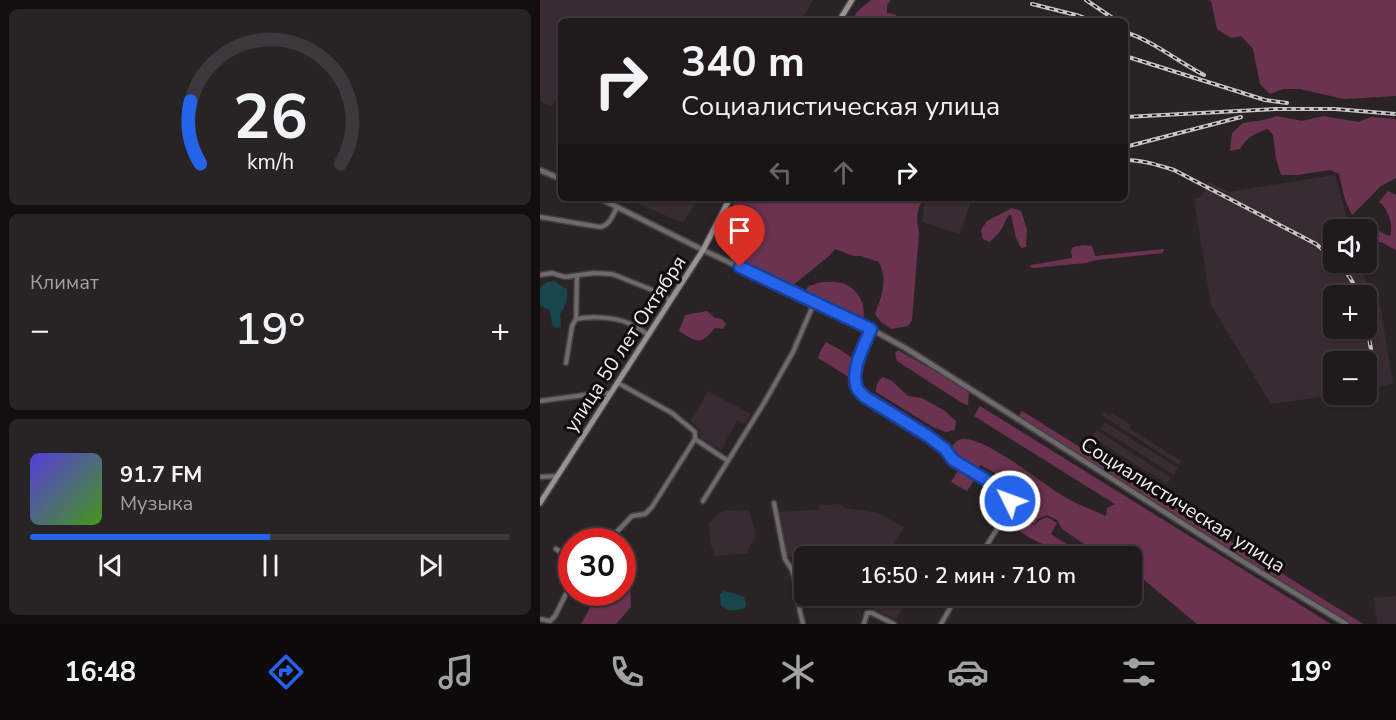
<!DOCTYPE html>
<html lang="ru">
<meta charset="utf-8">
<style>
body{margin:0;font-family:"Nunito Sans",sans-serif;background:#282325;color:#f1f3f6;height:100vh;display:flex;flex-direction:column;font-size:22px;white-space:nowrap}
*{box-sizing:border-box;margin:0}
p{font-size:20px;color:#a2a1a3}
.icon{flex:none;width:33px;height:33px;fill:none;stroke:currentColor;stroke-width:2;stroke-linecap:round;stroke-linejoin:round}
.map{position:relative;flex:1;overflow:hidden}
.side{display:flex;flex-direction:column;gap:9px;padding:9px;background:#120e0f;width:540px}
.side>*{flex:none}
.guide{position:absolute;left:18px;top:18px;width:570px;height:183px;border-radius:9px;box-shadow:0 2px 4px #0004,0 0 0 2px #3d383b;background:#201a1c;color:#f1f3f6;overflow:hidden}
.buttons{position:absolute;left:783px;top:219px;display:grid;gap:12px}
.buttons a{display:grid;place-items:center;width:54px;height:54px;border-radius:9px;background:#201a1c;box-shadow:0 2px 4px #0004,0 0 0 2px #3d383b;font-size:30px}
.speed{position:absolute;left:18px;top:528px;display:flex;gap:12px;font-size:30px;font-weight:700;text-align:center}
.speed>*{display:grid;place-content:center;width:78px;height:78px;border-radius:50%;background:#201a1c;box-shadow:0 2px 4px #0004,0 0 0 2px #3d383b;line-height:1}
.speed .limit{border:9px solid #d22;background:#fff;color:#111}
.pin{position:absolute;display:grid;place-items:center;width:51px;height:51px;color:#fff;margin:-62px -26px;border-radius:50% 50% 50% 0;rotate:-45deg;box-shadow:0 0 6px #0007}
.pin .icon{rotate:45deg}
.me{position:absolute;width:66px;margin:-33px;rotate:312deg;stroke-linejoin:round;filter:drop-shadow(0 0 4px #0008)}
.turn{display:flex;align-items:center;gap:21px;height:126px;padding:0 24px;font-size:27px}
.turn .icon{width:78px;height:78px;stroke-width:2.5}
.turn b{display:block;font-size:42px;line-height:51px}
.lanes{display:flex;align-items:center;height:57px;padding:0 24px;background:#0003;justify-content:center;gap:30px;direction:ltr}
.lanes .off{opacity:.35}
.big{font-size:45px;font-weight:600;line-height:1.1}
.side .tile{flex:1;display:flex;flex-direction:column;justify-content:center;gap:9px;min-width:0;padding:0 21px;border-radius:9px;background:#282325}
.side .dial{align-items:center;gap:0}
.dial svg{height:156px;overflow:visible;fill:none;stroke:#3d383b;stroke-width:7;stroke-linecap:round;text-anchor:middle}
.dial text{fill:#f1f3f6;stroke:none}
.song{display:flex;align-items:center;gap:18px}
.cover{width:72px;height:72px;border-radius:9px;background:linear-gradient(135deg,hsl(250 70% 55%),hsl(100 70% 35%))}
.played{height:6px;border-radius:3px;background:linear-gradient(90deg,#2563eb 50%,#3d383b 50%)}
.keys{display:flex;justify-content:space-around;direction:ltr}
.heat{display:flex;justify-content:space-between;align-items:center;font-size:33px;direction:ltr}
.trip{position:absolute;left:254px;top:546px;width:348px;height:60px;border-radius:9px;background:#201a1c;box-shadow:0 2px 4px #0004,0 0 0 2px #3d383b;font-weight:600;line-height:60px;text-align:center}
.menu{display:flex;height:96px;justify-content:space-around;align-items:center;background:#0d0a0b;color:#a2a1a3}
.menu .icon{width:42px;height:42px}
.menu .selected{color:#2563eb}
.menu b{font-size:27px;color:#f1f3f6}
main{display:flex;flex:1;min-height:0}
.map>svg:first-child{display:block}
.built{fill:#382b31;fill-rule:evenodd}
.green{fill:#6c3351}
.water{fill:#17464c}
.lines{fill:none;stroke-linecap:round;stroke-linejoin:round}
.minor-casing{stroke:#463f42;stroke-width:7}
.tertiary-casing{stroke:#463f42;stroke-width:8}
.secondary-casing{stroke:#463f42;stroke-width:8}
.minor{stroke:#6d6a6b;stroke-width:4}
.tertiary{stroke:#6d6a6b;stroke-width:4.5}
.secondary{stroke:#979193;stroke-width:5}
.rail-casing{stroke:#cac5c7;stroke-width:4}
.rail{stroke:#100d0e;stroke-width:1.5;stroke-dasharray:4.5;stroke-linecap:butt}
.route-casing{stroke:#184099;stroke-width:15}
.route{stroke:#2563eb;stroke-width:10}
.labels{text-anchor:middle;dominant-baseline:central;stroke-width:6;stroke-linejoin:round;paint-order:stroke}
.street-label{font-size:20px;fill:#f1ecee;stroke:#100d0e}
</style>
<main>
<section class="side">
<div class="tile dial"><svg viewBox="0 0 100 80">
<path d="M14 69A42 42 0 1 1 86 69"/>
<path d="M14 69A42 42 0 0 1 9 37" stroke="#2563eb"/>
<text x="50" y="56" font-size="32" font-weight="700">26</text>
<text x="50" y="72" font-size="11">km/h</text>
</svg></div>
<div class="tile"><p>Климат</p>
<div class="heat"><a>−</a><b class="big">19°</b><a>+</a></div>
</div>
<div class="tile">
<div class="song"><i class="cover"></i><div><b>91.7 FM</b><p>Музыка</p></div></div>
<div class="played"></div>
<div class="keys"><svg class="icon" aria-label="previous" viewBox="0 0 24 24"><path d="M18 5L8 12l10 7zM5 5v14"/></svg><svg class="icon" aria-label="pause" viewBox="0 0 24 24"><path d="M8 5v14M16 5v14"/></svg><svg class="icon" aria-label="next" viewBox="0 0 24 24"><path d="M6 5l10 7-10 7zM19 5v14"/></svg></div>
</div>
</section>
<div class="map">
<svg width="856" height="624" viewBox="0 0 856 624">
<rect width="100%" height="100%" fill="#2a2326"/>
<!-- built -->
<path class="built" d="M0 0H273L261 21H21V90L11 107 0 101Z
M795 175 810 229 794 230V262L818 263 819 268 840 305 853 384 827 390 826 362H794V395L731 404 671 305 654 199 661 197 669 182 688 192ZM794 296H826V328H794Z
M85 198H158L143 223Z
M385 198 397 199 398 198H432L420 234 382 222Z
M168 391 211 414 204 424 197 420 181 451 160 438V430L151 421Z
M564 412 570 416 572 413 591 425 589 428 641 461 639 465 562 416Z
M565 422 638 468 634 475 561 429Z
M556 430 631 478 627 484 552 437Z
M301 504 305 508 338 513 364 527 347 556H310L305 552 300 551 247 557 237 512 279 510V505Z
M209 510 215 532V539L210 545 207 553 175 556 170 542 169 523 178 513 185 511Z
M314 596H369L356 620 321 602 322 600Z
M856 596V624H837L834 598Z"/>
<!-- green -->
<path class="green" d="M331 0H351L347 5V13L356 15 360 21H311L318 11Z
M669 0H856V96L804 99 760 89H743L730 94 720 84 713 49 701 36 691 38 677 29 671 1Z
M737 116 762 121 783 116 819 122 831 117 856 119V178L841 186 812 215 805 200 799 174 790 170 757 175H741L736 159 733 135 728 129C715 133 707 137 700 149L690 151 692 133 703 123 724 120Z
M848 191 856 195V250L841 242H835L831 236 828 223 832 221C837 229 841 234 850 236 854 226 848 208 839 202Z
M197 198H384C376 210 376 219 379 233L372 320 368 326 351 329 341 322 335 314C342 294 348 282 339 262L321 256H314L295 249 289 256 252 286 192 255 178 245V233Z
M472 208 481 211 487 230 486 247 481 248 476 238 471 215H469C465 220 465 223 462 228 459 233 454 239 449 242L443 239 441 230 447 221Z
M544 245 552 246 555 256 623 249 624 250 622 253 556 260 546 263 493 268 490 267 491 265 532 258 531 251 533 247Z
M282 282C288 282 295 281 301 283 317 286 327 305 323 320H320L264 292 269 286Z
M167 311 175 318 182 319 186 324 183 329 175 328C161 346 156 342 139 331L145 315Z
M286 342 299 349 315 360 312 379 278 358 281 350Z
M358 350 429 391 428 405 422 403 357 361 355 353Z
M343 377 352 381 368 396 382 398 405 411 416 421 415 430 406 432 393 427 336 392C336 386 337 381 343 377Z
M440 406 791 624H657L598 575 591 572V556H562L522 529 517 520 507 515 498 519 494 524 480 516 475 511 481 496 463 478 441 465 433 471 423 469 436 477 427 491 411 482 419 469 411 468 406 459C409 452 413 440 422 439 447 437 501 483 523 496 536 504 552 510 566 516L567 508 575 504 434 416Z
M482 411 823 624H809L478 417Z
M473 513 494 525 500 520 507 517 517 523 511 534 545 556H527L490 538 468 524Z
M83 568 90 586 91 607 76 624H41L58 593 82 592Z"/>
<!-- water -->
<path class="water" d="M14 281 27 289C28 299 26 306 20 314L21 327 15 328 12 324 10 310 0 306V287L7 282Z
M184 591 196 594 204 597 206 604 205 608C196 611 189 612 181 606L180 594Z"/>
<g class="lines">
<defs>
<path id="minor" d="M0 217 60 227C70 225 73 215 77 207
M0 275 12 273 25 277 54 273 72 274 110 289 130 300
M36 319C51 316 74 317 88 323 95 326 102 331 109 335
M331 329C324 346 309 372 318 390 320 392 322 395 325 397L388 436 405 449 413 460 468 493 470 501 462 521 440 556
M26 363 32 326 36 319 37 275
M0 401 59 393H70
M155 439 188 461
M0 477 17 476
M163 501 224 403 253 352 274 303
M234 503 245 559 252 570 256 583 260 612 263 624
M67 542 92 516 105 514 112 507 155 439V432L132 413 78 383
M16 549 32 560
M0 619 10 621 15 616 32 582
M324 624 327 613H332L354 624
M401 624 417 596"/>
<path id="tertiary" d="M0 170 21 179
M59 198 163 250 331 329 367 349 699 559 806 624"/>
<path id="secondary" d="M299 21 312 0
M0 503 163 250 190 198"/>
</defs>
<!-- minor casing -->
<use href="#minor" class="minor-casing"/>
<!-- tertiary casing -->
<use href="#tertiary" class="tertiary-casing"/>
<!-- secondary casing -->
<use href="#secondary" class="secondary-casing"/>
<!-- minor -->
<use href="#minor" class="minor"/>
<!-- tertiary -->
<use href="#tertiary" class="tertiary"/>
<!-- secondary -->
<use href="#secondary" class="secondary"/>
<defs>
<path id="rail" d="M546 0 577 21
M492 4 536 15 553 21
M585 32C613 41 637 61 664 75
M585 56 725 100 747 103
M585 117 736 109H795L856 114
M585 147 701 117
M585 160C602 160 618 165 634 170L776 244 794 259
M797 262C806 270 815 284 819 296
M826 323 831 349"/>
</defs>
<!-- rail casing -->
<use href="#rail" class="rail-casing"/>
<!-- rail -->
<use href="#rail" class="rail"/>
</g>
<g class="lines">
<defs>
<path id="route" d="M200 267 331 329C324 346 309 372 318 390 320 392 323 395 325 397L388 436 405 449 413 460 468 493 470 501"/>
</defs>
<!-- route casing -->
<use href="#route" class="route-casing"/>
<!-- route -->
<use href="#route" class="route"/>
</g>
<g class="labels">
<!-- street labels -->
<g class="street-label">
<text transform="translate(85 344) rotate(-57)">улица 50 лет Октября</text>
<text transform="translate(643 505) rotate(32)">Социалистическая улица</text>
</g>
</g>
</svg>
<div class="buttons">
<a><svg class="icon" aria-label="sound" viewBox="0 0 24 24"><path d="M4 9h4l5-4v14l-5-4H4zM17 9q2 3 0 6"/></svg></a>
<a>+</a>
<a>−</a>
</div>
<div class="speed"><div class="limit">30</div></div>
<div class="pin" style="left:200px;top:267px;background:#d93025"><svg class="icon" aria-label="arrive" viewBox="0 0 24 24"><path d="M6 21V4h12l-3 4 3 4H6"/></svg></div>
<svg class="me" style="left:470px;top:501px" viewBox="-20 -20 40 40"><circle r="17" fill="#2563eb" stroke="#fff" stroke-width="3"/><path d="M0-11L8 9 0 5-8 9z" fill="#fff"/></svg>
<div class="trip">16:50 · 2 мин · 710 m</div>
<div class="guide">
<div class="turn"><svg class="icon" aria-label="right" viewBox="0 0 24 24"><path d="M7 20v-9h11M14 6l5 5-5 5"/></svg><div><b>340 m</b>Социалистическая улица</div></div>
<div class="lanes"><svg class="icon off" aria-label="left" viewBox="0 0 24 24"><path d="M17 20v-9H6M10 6l-5 5 5 5"/></svg><svg class="icon off" aria-label="ahead" viewBox="0 0 24 24"><path d="M12 20V5M6 11l6-6 6 6"/></svg><svg class="icon" aria-label="right" viewBox="0 0 24 24"><path d="M7 20v-9h11M14 6l5 5-5 5"/></svg></div>
</div>
</div>
</main>
<nav class="menu">
<b>16:48</b>
<svg class="icon selected" aria-label="directions" viewBox="0 0 24 24"><path d="M12 3l9 9-9 9-9-9zM9 14v-3h6M13 9l2 2-2 2"/></svg>
<svg class="icon" aria-label="music" viewBox="0 0 24 24"><path d="M9 18V5l10-2v13"/><circle cx="6" cy="18" r="3"/><circle cx="16" cy="16" r="3"/></svg>
<svg class="icon" aria-label="phone" viewBox="0 0 24 24"><path d="M5 4h4l2 5-3 2q2 4 5 5l2-3 5 2v4C11 20 4 13 5 4z"/></svg>
<svg class="icon" aria-label="climate" viewBox="0 0 24 24"><path d="M12 3v18M4 7l16 10M4 17L20 7"/></svg>
<svg class="icon" aria-label="car" viewBox="0 0 24 24"><path d="M5 17H2v-5l4-1 3-4h7l3 4 3 1v5h-3M9 17h6M6 11h13"/><circle cx="7" cy="17" r="2"/><circle cx="17" cy="17" r="2"/></svg>
<svg class="icon" aria-label="filters" viewBox="0 0 24 24"><path d="M4 7h16M4 17h16"/><circle cx="9" cy="7" r="2"/><circle cx="15" cy="17" r="2"/></svg>
<b>19°</b>
</nav>
